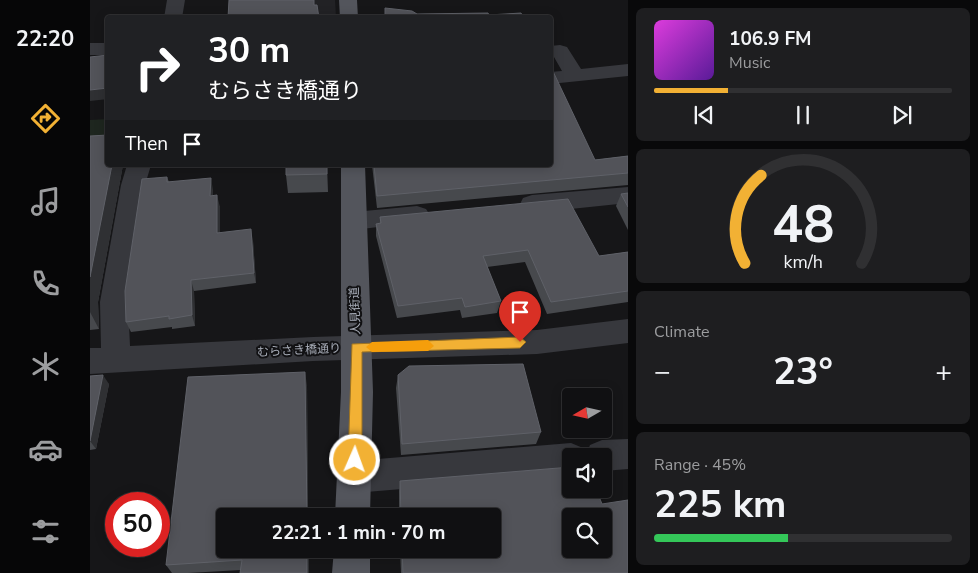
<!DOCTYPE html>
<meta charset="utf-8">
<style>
body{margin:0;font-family:"Nunito Sans","Noto Sans JP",sans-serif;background:#1e1e20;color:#f1f3f6;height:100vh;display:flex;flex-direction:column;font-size:19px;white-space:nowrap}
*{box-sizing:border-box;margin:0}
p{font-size:16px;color:#9c9d9f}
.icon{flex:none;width:28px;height:28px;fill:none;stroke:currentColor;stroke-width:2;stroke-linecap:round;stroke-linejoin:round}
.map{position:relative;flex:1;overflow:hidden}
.side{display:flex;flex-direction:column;gap:8px;padding:8px;background:#09090a;width:350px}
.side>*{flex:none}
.guide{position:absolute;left:15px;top:15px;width:448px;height:152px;border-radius:5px;box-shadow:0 2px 12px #0003,0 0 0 1px #303032;background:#202124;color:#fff;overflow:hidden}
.needle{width:32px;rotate:261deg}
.fabs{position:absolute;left:472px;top:388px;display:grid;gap:10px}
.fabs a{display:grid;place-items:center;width:50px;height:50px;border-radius:5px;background:#101012;box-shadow:0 2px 12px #0003,0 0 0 1px #303032;font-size:25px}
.speed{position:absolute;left:15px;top:492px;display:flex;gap:10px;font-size:25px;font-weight:700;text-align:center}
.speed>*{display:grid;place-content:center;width:65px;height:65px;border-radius:50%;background:#101012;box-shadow:0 2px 12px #0003,0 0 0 1px #303032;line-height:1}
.speed .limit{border:8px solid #d22;background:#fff;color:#111}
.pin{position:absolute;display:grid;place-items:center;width:42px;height:42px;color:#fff;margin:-51px -21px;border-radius:50% 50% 50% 0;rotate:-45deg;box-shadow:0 0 5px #0007}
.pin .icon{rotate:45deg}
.me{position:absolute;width:55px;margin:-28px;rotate:2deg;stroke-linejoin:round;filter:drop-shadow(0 0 4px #0008)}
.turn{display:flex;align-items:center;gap:18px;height:105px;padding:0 20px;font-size:22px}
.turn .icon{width:65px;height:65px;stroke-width:2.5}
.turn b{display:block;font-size:35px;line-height:42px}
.then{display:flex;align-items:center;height:48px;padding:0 20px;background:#0003;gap:10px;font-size:19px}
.big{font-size:38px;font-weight:700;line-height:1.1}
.side .tile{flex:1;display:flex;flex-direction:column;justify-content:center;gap:8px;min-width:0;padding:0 18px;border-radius:8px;background:#1e1e20}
.side .dial{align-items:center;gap:0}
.dial svg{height:130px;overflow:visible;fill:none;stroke:#303032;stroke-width:7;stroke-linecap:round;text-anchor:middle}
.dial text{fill:#f1f3f6;stroke:none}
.song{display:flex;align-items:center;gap:15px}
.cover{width:60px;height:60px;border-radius:8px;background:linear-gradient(135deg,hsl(300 70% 55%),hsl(270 70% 35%))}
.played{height:5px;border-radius:2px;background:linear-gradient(90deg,#f2b134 25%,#303032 25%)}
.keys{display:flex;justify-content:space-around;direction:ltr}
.heat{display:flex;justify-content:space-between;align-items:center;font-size:28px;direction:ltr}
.charge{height:8px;border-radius:4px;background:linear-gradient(90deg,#34c759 45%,#303032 0)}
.trip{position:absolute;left:126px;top:508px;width:285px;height:50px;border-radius:5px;background:#101012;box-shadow:0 2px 12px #0003,0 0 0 1px #303032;font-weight:700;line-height:50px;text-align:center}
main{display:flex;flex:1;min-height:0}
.tabs{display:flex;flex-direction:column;width:90px;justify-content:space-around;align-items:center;background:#060607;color:#9c9d9f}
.tabs .icon{width:35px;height:35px}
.tabs .active{color:#f2b134}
.tabs b{font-size:22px;color:#f1f3f6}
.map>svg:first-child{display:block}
.built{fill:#222225}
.green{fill:#1e261f}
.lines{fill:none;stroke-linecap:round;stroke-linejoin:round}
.minor{fill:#37383d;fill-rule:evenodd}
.major{fill:#53555c;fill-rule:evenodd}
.wall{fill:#47494d}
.shaded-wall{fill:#2f3033}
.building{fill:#525359;stroke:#5f6168;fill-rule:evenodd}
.route{fill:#f2b134;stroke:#9d7322}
.slow{fill:#f59e0b}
.labels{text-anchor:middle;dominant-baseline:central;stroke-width:4;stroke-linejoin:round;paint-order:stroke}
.street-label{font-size:12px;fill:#a8adb8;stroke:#111113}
</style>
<main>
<nav class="tabs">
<b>22:20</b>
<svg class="icon active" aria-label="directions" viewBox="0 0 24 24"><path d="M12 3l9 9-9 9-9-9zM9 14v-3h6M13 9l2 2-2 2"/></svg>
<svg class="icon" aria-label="music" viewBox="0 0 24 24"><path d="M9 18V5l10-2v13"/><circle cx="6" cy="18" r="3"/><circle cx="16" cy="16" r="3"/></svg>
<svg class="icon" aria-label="phone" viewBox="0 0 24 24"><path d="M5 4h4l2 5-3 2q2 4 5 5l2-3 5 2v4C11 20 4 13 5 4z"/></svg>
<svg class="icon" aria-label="climate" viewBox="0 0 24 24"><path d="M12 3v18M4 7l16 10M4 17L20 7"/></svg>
<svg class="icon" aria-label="car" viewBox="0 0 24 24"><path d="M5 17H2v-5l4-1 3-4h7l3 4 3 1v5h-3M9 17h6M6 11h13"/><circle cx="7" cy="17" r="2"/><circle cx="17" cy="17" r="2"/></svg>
<svg class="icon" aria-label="filters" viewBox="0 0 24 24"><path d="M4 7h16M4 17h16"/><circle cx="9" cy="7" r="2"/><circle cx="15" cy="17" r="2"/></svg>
</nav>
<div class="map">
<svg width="538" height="573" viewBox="0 0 538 573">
<rect width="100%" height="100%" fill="#161618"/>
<!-- built -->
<path class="built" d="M197 0H245L246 17 196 18Z"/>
<!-- green -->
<path class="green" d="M17 119V147H0V120Z"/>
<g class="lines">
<!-- minor -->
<path class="minor" d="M77 0H95L92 18H74Z
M0 43H18V55H0Z
M470 45 477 47 491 69 538 64V76L460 84V72L472 71 464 57 460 58V46Z
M37 165H61L55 185 38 302 40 346 223 337 447 330 538 319V343L447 354 223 361 0 374V348H11L10 302 31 185Z
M538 187V203L442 213 433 210 430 204 433 198 442 195Z
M327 206 336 209 340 215 336 221 264 230 255 227 251 221 255 215 264 212Z
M538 439V469L514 471V456H481V475L264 493 252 488 247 477 252 466 264 461 481 443 493 448 496 455 500 445 512 440Z"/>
<!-- major -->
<path class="major" d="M249 0H267L268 18H250Z
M251 165H275L283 392 280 516H245L251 392Z
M244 549H280V573H242Z"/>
</g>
<!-- wall -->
<path class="wall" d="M0 136 18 165H33L8 302 9 329 0 330Z
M538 156V185L287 208 282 165H460Z
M196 165H237L238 192 198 193 196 175Z
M77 177 79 182 123 190V196L130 207V233L163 241 166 283 104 291 105 326 82 329V327L41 332 36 322Z
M538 193V230L526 206 531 194Z
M290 217 509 256 538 252V302L457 314 435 262 397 267 411 301 407 313 372 318 370 310 307 318 286 236V224H290Z
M308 375 451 432 446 444 311 455 306 388Z
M0 376 19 384 6 449 0 450Z
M217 385 218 516H135V549H219V573H150L151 570 98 573H82L76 565Z
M310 481 512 504 538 573H311L310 549H402V516H309V491Z"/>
<!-- shaded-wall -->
<path class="shaded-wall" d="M18 88V99L0 101V90Z
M22 165H33L8 302 9 329 0 312V277Z
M121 178 123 190V207L120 196Z
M127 195 130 207V244L127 233Z
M161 229 163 241 166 283 164 273Z
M101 280 104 291 105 326 102 315Z
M215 372 217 385 218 516H217Z
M13 375 19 384 6 449 0 441Z
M217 549H219V573H217Z"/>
<!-- building -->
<path class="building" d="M139 0H224V5H227L229 18H138Z
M295 8 322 11 327 14 398 13 399 15 431 13 434 18H295Z
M18 55V88L0 90V57Z
M460 65 505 160 538 156V173L287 196 284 165H460Z
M18 135V165H22L0 277V136Z
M196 165H237V174L196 175Z
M77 177V182L121 178 120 196 127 195V233L161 229 164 273 101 280 102 315 79 319V316L36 322 35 291 52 179Z
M538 193V207L531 194Z
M478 199 509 256 538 252V291L461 302 438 250 393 256 411 301 375 307 372 298 308 306 286 224 291 223 290 217Z
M433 364 451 432 312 444 308 375 319 366Z
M215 372 217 516H135V549H217V573H150L152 560 76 565 98 377Z
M13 375 0 441V376Z
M481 467V489H506L512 504 538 500V573H313L312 549H402V516H311L310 481ZM481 516H514V549H481Z"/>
<!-- route -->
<path class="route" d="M430 337 436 342 430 348 272 352V460L270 464 265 466 260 464 258 460 262 344Z"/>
<!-- slow -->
<path class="slow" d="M338 340 344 346 338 351 282 352 276 347 282 342Z"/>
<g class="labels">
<!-- street labels -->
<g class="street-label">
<text transform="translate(265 311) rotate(-92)">人見街道</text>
<text transform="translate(209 350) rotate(-3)">むらさき橋通り</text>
</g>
</g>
</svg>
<div class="fabs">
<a><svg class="needle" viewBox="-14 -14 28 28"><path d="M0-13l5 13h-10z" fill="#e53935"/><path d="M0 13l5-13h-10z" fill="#9c9d9f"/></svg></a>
<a><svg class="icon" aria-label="sound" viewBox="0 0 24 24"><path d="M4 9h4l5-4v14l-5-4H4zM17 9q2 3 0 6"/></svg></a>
<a><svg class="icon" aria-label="search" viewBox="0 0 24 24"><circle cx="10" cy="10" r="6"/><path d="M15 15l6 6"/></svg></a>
</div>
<div class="speed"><div class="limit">50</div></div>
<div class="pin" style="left:430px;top:342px;background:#d93025"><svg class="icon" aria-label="arrive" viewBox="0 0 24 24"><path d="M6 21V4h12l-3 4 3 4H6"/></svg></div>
<svg class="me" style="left:265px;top:460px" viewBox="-20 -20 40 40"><circle r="17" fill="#f2b134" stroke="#fff" stroke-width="3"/><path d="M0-11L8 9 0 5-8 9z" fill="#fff"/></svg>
<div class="trip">22:21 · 1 min · 70 m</div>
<div class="guide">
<div class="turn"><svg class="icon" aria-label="right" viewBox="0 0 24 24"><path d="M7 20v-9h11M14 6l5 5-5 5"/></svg><div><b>30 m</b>むらさき橋通り</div></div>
<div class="then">Then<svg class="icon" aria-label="arrive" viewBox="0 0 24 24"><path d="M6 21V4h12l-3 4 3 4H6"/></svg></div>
</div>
</div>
<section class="side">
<div class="tile">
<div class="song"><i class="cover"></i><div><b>106.9 FM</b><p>Music</p></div></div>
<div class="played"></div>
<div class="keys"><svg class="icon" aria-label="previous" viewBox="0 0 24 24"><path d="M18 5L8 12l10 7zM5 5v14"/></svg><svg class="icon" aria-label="pause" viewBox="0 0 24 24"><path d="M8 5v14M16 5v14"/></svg><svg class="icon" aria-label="next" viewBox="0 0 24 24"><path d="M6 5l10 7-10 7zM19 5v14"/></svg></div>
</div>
<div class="tile dial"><svg viewBox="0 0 100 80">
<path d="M14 69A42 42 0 1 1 86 69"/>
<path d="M14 69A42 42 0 0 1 24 15" stroke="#f2b134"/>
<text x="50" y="56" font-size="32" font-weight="700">48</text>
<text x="50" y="72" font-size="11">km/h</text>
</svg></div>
<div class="tile"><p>Climate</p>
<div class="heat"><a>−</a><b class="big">23°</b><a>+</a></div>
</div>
<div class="tile"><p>Range · 45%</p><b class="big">225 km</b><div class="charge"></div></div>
</section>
</main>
